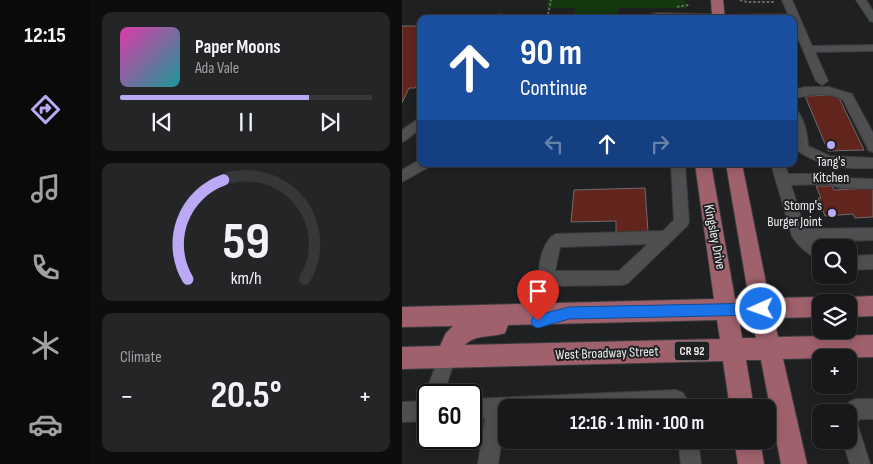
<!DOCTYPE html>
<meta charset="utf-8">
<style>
body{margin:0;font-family:"Sofia Sans Condensed",sans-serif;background:#242527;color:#f1f3f6;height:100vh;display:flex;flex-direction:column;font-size:19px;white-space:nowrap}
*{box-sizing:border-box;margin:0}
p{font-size:16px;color:#9ea0a2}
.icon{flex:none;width:28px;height:28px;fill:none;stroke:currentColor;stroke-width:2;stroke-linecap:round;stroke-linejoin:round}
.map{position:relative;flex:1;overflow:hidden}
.details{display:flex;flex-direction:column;gap:12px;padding:12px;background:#0d0d0e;width:312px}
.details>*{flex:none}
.top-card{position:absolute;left:15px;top:15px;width:380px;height:152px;border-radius:10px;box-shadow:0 2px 8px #0003,0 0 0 1px #363739;background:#1a4fa0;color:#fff;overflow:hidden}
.buttons{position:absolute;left:410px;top:239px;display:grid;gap:10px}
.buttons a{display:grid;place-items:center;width:45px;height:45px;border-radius:10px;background:#17181a;box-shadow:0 2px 8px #0003,0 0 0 1px #363739;font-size:25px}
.speed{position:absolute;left:15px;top:384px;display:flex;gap:10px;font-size:25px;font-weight:700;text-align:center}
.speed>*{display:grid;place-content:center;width:65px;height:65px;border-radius:50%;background:#17181a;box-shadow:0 2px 8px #0003,0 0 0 1px #363739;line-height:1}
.speed .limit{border:2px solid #111;border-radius:8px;background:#fff;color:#111}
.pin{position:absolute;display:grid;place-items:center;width:42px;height:42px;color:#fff;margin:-51px -21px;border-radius:50% 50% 50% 0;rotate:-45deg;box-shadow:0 0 5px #0007}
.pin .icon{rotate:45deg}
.me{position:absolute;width:55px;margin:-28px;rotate:268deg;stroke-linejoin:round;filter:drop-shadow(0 0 4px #0008)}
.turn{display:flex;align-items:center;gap:18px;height:105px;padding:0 20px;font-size:22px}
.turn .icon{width:65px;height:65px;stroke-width:2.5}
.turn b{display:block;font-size:35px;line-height:42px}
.lanes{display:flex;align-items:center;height:48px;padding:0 20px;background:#0003;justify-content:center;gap:25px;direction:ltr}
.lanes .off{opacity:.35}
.big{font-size:38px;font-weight:700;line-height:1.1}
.details .card{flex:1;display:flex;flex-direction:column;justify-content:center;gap:8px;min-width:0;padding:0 18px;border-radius:10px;background:#242527}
.details .dial{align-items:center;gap:0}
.dial svg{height:130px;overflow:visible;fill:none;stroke:#363739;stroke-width:7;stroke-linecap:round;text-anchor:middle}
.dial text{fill:#f1f3f6;stroke:none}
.song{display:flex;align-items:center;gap:15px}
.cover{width:60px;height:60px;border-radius:8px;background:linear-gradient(135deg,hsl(320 70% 55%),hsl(180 70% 35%))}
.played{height:5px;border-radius:2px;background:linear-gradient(90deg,#bca9f5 75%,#363739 75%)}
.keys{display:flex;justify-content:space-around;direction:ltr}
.heat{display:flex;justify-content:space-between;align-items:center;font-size:28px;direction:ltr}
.trip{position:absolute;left:96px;top:399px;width:278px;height:50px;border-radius:10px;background:#17181a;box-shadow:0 2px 8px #0003,0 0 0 1px #363739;font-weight:700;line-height:50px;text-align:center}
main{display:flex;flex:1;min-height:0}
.tabs{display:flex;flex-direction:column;width:90px;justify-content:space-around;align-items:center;background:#090a0a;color:#9ea0a2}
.tabs .icon{width:35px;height:35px}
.tabs .active{color:#bca9f5}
.tabs b{font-size:22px;color:#f1f3f6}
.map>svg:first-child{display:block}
.green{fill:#15370e}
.building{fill:#62251d;stroke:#6f6b6b}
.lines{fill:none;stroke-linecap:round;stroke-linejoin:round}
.minor-casing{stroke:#3b3c3e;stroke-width:2}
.major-casing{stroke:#3b3c3e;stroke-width:2}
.path{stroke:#6a6b6d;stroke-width:2;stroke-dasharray:2.5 2;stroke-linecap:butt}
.minor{fill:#4d4f51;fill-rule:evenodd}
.major{fill:#9f616c;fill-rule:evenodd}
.route{fill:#1a73e8;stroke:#114b97}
.poi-dot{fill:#bca9f5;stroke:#1f2022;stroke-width:2}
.labels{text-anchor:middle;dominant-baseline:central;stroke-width:4;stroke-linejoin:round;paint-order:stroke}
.shield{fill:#1f2022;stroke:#afb0b2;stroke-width:1}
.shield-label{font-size:12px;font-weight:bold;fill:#ededef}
.poi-label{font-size:14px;fill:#ededef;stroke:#1f2022}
.street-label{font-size:14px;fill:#ededef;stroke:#1f2022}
</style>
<main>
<nav class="tabs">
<b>12:15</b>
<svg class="icon active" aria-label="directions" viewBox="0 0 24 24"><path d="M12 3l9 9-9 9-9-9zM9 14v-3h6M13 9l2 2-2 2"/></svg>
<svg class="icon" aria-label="music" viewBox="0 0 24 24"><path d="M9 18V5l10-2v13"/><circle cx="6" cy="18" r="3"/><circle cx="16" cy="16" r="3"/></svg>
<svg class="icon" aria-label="phone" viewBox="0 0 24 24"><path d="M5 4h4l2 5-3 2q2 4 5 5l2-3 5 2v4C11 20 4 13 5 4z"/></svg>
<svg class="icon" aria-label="climate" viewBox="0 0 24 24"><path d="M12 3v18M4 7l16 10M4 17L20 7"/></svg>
<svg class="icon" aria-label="car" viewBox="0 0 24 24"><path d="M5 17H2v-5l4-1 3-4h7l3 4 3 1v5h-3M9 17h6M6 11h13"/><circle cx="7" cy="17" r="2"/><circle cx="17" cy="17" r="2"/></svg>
</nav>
<section class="details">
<div class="card">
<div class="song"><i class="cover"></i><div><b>Paper Moons</b><p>Ada Vale</p></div></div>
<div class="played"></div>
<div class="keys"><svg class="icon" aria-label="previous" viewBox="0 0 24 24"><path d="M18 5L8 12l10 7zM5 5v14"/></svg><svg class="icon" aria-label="pause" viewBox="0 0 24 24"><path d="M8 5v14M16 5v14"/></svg><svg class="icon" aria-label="next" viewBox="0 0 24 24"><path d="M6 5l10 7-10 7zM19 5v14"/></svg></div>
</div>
<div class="card dial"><svg viewBox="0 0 100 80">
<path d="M14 69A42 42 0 1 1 86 69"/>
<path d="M14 69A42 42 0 0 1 36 8" stroke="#bca9f5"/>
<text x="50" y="56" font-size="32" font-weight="700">59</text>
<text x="50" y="72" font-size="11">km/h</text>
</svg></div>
<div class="card"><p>Climate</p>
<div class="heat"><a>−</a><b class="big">20.5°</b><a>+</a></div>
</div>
</section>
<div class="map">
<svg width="471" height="464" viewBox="0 0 471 464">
<rect width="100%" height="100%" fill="#1f2022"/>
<!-- green -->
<path class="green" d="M146 0H284L285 8H217L215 19 171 18 174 8H144Z"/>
<!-- building -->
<path class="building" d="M0 26H19V73L16 76H19L13 88H7L0 103Z
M431 95 437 98 462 150 426 151 403 96Z
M414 186H430L432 190 471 188V217L453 218 451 214 423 216 416 198H419Z
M243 188 246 232 214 233V221L169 222 172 190Z"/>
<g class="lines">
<defs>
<path id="minor" d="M380 0H390L410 46 471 45V51L413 52 426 81 420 85 414 81 391 26V19L312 18 317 15 386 14Z
M454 0H464L471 11V22L468 21Z
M255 13 297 14 302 17 301 19H234Z
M98 14 112 19H80L82 17Z
M403 87H427L450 94 471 133V152L466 150 465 147 441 100C425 91 408 94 391 99V90Z
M391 108C401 111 406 136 406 146L428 156 471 158V168C438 169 419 167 391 148V137L393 138 391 132Z
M19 117V128L4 140 0 142V130Z
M19 159V164H27L25 168 0 182V170Z
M269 164H283L287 222 285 226 226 283 220 285 149 286C144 285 139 282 138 276 135 264 142 239 154 234L261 231 272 220ZM246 244 217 271H153L158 247Z
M369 164H383L386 174H424L439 178 471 179V189L439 188 424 184 389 185 403 229 471 228V240L416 242 423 248H419V261C409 257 395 245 390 236Z
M471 255V269L446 270V256Z
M45 348 51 351 54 357 41 395H26V421L0 422V402L25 401 23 395 39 351Z
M274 390 281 393 290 408H105L96 464H76L83 418 69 419V399Z
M454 399H471V419H458L455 423 468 464H448L440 440H446V412H439L447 402Z
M276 440H296L299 464H279Z"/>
<path id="major" d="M309 0H321L323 19H292L293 14H310Z
M293 164H309L333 299H347L324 164H340L367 298 419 297 426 300 428 302H419V317L372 318 376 337 471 335V357L381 359 405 464H379L359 360H344L352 408H328L321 361 0 369V347L38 346 44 333 51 326 0 327V307L312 299ZM337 319H350L354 338H340ZM315 320 318 339 63 345C73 334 89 338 103 333L106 325Z
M471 296V316L446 317V302H437L439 300 446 297Z
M332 440H358L362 464H336Z"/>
</defs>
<!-- minor casing -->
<use href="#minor" class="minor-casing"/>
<!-- major casing -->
<use href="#major" class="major-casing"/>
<!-- path -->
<path class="path" d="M338 0 345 2H373
M275 7 287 5
M145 19 149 0"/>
<!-- minor -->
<use href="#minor" class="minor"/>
<!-- major -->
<use href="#major" class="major"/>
</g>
<!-- route -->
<path class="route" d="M359 303 364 305 366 309 364 313 359 315 167 319 136 328 131 326 129 321 131 317 136 315 167 307Z"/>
<!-- markers -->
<g class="poi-dot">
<circle cx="429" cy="145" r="5"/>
<circle cx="430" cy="213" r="5"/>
</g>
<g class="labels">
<!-- shield labels -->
<rect class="shield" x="272.5" y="341.5" width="35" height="19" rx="4"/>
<g class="shield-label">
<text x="290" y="351">CR 92</text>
</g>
<!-- poi labels -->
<g class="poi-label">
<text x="429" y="161">Tang's<tspan x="429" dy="16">Kitchen</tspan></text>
<text x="420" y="205" text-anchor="end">Stomp's<tspan x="420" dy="16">Burger Joint</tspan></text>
</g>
<!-- street labels -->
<g class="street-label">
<text transform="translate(313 237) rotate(79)">Kingsley Drive</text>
<text transform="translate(205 353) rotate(-2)">West Broadway Street</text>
</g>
</g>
</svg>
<div class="buttons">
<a><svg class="icon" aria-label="search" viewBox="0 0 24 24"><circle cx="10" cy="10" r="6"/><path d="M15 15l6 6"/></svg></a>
<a><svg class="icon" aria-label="layers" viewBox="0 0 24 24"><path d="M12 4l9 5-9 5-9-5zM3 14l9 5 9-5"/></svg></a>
<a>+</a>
<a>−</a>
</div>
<div class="speed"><div class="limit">60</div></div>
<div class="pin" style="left:136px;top:321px;background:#d93025"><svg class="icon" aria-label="arrive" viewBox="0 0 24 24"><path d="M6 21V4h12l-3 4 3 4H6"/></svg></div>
<svg class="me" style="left:359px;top:309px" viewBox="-20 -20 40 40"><circle r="17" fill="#1a73e8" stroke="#fff" stroke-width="3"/><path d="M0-11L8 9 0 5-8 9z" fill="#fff"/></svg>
<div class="trip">12:16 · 1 min · 100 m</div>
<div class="top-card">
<div class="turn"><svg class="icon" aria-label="ahead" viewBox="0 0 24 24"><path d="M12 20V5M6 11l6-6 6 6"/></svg><div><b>90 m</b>Continue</div></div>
<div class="lanes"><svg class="icon off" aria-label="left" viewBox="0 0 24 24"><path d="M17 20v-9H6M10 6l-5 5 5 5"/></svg><svg class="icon" aria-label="ahead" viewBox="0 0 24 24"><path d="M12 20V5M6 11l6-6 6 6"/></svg><svg class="icon off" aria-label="right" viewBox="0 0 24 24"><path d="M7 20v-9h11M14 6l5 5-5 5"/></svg></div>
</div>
</div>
</main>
